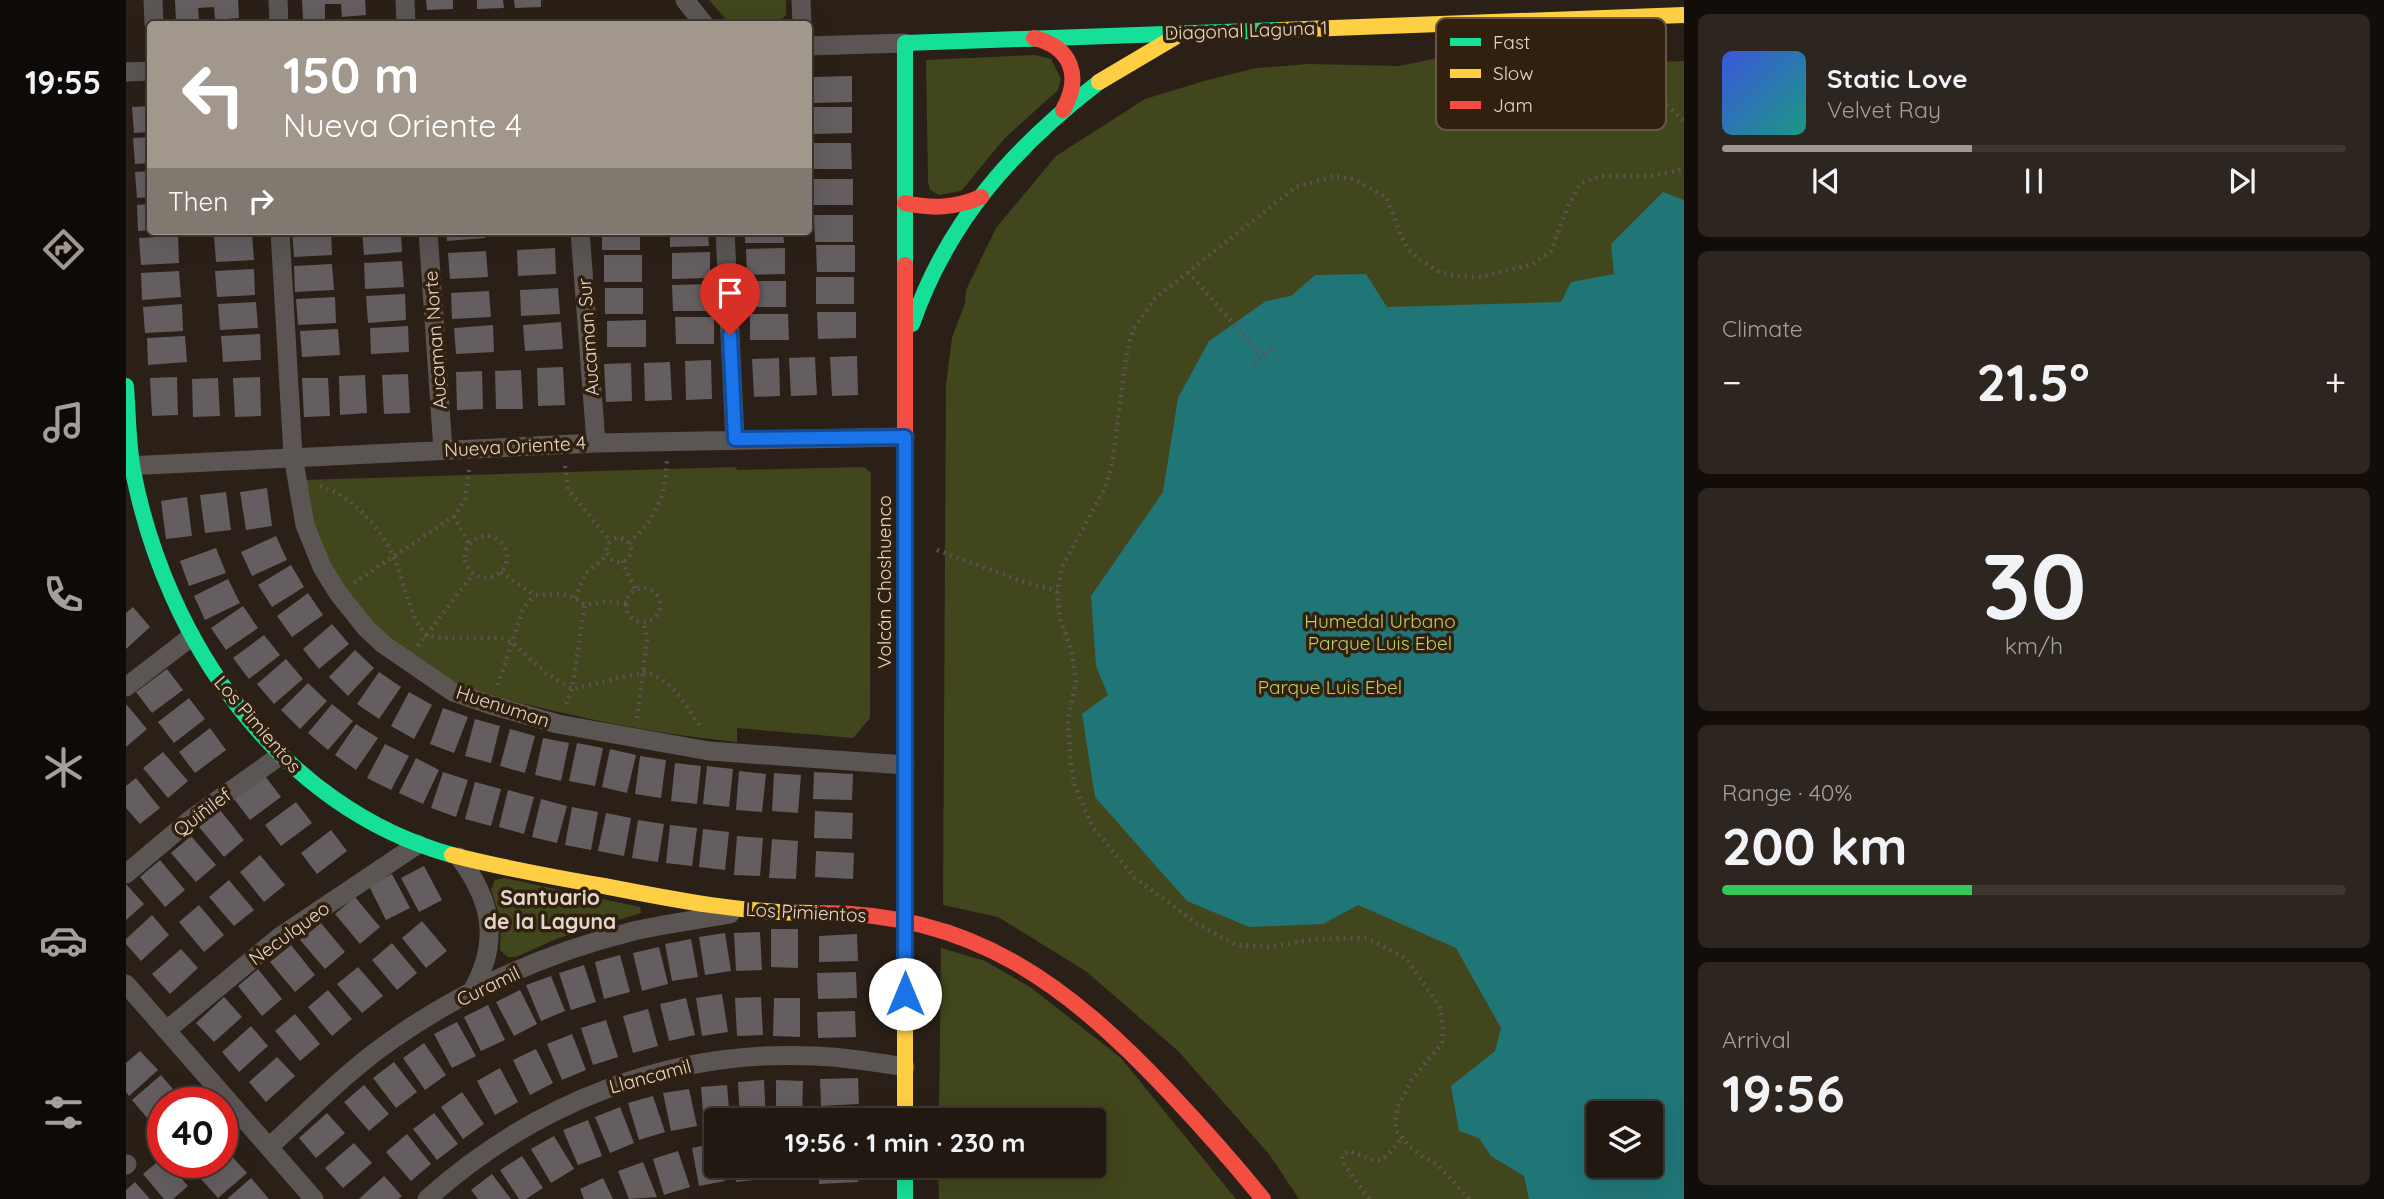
<!DOCTYPE html>
<meta charset="utf-8">
<style>
body{margin:0;font-family:Quicksand,sans-serif;background:#2d251f;color:#f1f3f6;height:100vh;display:flex;flex-direction:column;font-size:26px;white-space:nowrap}
*{box-sizing:border-box;margin:0}
p{font-size:23px;color:#a2a09f}
.icon{flex:none;width:38px;height:38px;fill:none;stroke:currentColor;stroke-width:2;stroke-linecap:round;stroke-linejoin:round}
.map{position:relative;flex:1;overflow:hidden}
.drawer{display:flex;flex-direction:column;gap:14px;padding:14px;background:#120d09;width:700px}
.drawer>*{flex:none}
.hud{position:absolute;left:21px;top:21px;width:665px;height:214px;border-radius:7px;box-shadow:0 7px 28px #0002,0 0 0 2px #3d3731;background:#a2978d;color:#fff;overflow:hidden}
.fabs{position:absolute;left:1460px;top:1101px;display:grid;gap:14px}
.fabs a{display:grid;place-items:center;width:77px;height:77px;border-radius:7px;background:#201811;box-shadow:0 7px 28px #0002,0 0 0 2px #3d3731;font-size:35px}
.speed{position:absolute;left:21px;top:1087px;display:flex;gap:14px;font-size:35px;font-weight:700;text-align:center}
.speed>*{display:grid;place-content:center;width:91px;height:91px;border-radius:50%;background:#201811;box-shadow:0 7px 28px #0002,0 0 0 2px #3d3731;line-height:1}
.speed .limit{border:10px solid #d22;background:#fff;color:#111}
.pin{position:absolute;display:grid;place-items:center;width:60px;height:60px;color:#fff;margin:-72px -30px;border-radius:50% 50% 50% 0;rotate:-45deg;box-shadow:0 0 7px #0007}
.pin .icon{rotate:45deg}
.me{position:absolute;width:77px;margin:-38px;rotate:0deg;stroke-linejoin:round;filter:drop-shadow(0 0 5px #0008)}
.turn{display:flex;align-items:center;gap:24px;height:147px;padding:0 21px;font-size:32px}
.turn .icon{width:91px;height:91px;stroke-width:2.5}
.turn b{display:block;font-size:49px;line-height:60px}
.then{display:flex;align-items:center;height:66px;padding:0 21px;background:#0003;gap:14px;font-size:26px}
.big{font-size:52px;font-weight:700;line-height:1.1}
.drawer .tile{flex:1;display:flex;flex-direction:column;justify-content:center;gap:10px;min-width:0;padding:0 24px;border-radius:10px;background:#2d251f}
.drawer .dial{align-items:center;gap:0}
.dial b{font-size:91px;line-height:1}
.song{display:flex;align-items:center;gap:21px}
.cover{width:84px;height:84px;border-radius:10px;background:linear-gradient(135deg,hsl(230 70% 55%),hsl(170 70% 35%))}
.played{height:7px;border-radius:4px;background:linear-gradient(90deg,#a2978d 40%,#3d3731 40%)}
.keys{display:flex;justify-content:space-around;direction:ltr}
.heat{display:flex;justify-content:space-between;align-items:center;font-size:38px;direction:ltr}
.charge{height:10px;border-radius:5px;background:linear-gradient(90deg,#34c759 40%,#3d3731 0)}
.trip{position:absolute;left:578px;top:1108px;width:402px;height:70px;border-radius:7px;background:#201811;box-shadow:0 7px 28px #0002,0 0 0 2px #3d3731;font-weight:700;line-height:70px;text-align:center}
main{display:flex;flex:1;min-height:0}
.tab-bar{display:flex;flex-direction:column;width:126px;justify-content:space-around;align-items:center;background:#0d0a07;color:#a2a09f}
.tab-bar .icon{width:49px;height:49px}
.tab-bar .current{color:#a2978d}
.tab-bar b{font-size:32px;color:#f1f3f6}
.map>svg:first-child{display:block}
.green{fill:#41461d;fill-rule:evenodd}
.water{fill:#207677;fill-rule:evenodd}
.building{fill:#645e60}
.lines{fill:none;stroke-linecap:round;stroke-linejoin:round}
.path{stroke:#5a5552;stroke-width:4.5;stroke-dasharray:2 5;stroke-linecap:butt}
.street{stroke:#5b5654;stroke-width:19}
.fast{stroke:#16e098;stroke-width:16}
.slow{stroke:#ffcf43;stroke-width:16}
.jam{stroke:#f24e42;stroke-width:16}
.route-casing{stroke:#114b97;stroke-width:18}
.route{stroke:#1a73e8;stroke-width:12}
.labels{text-anchor:middle;dominant-baseline:central;stroke-width:7;stroke-linejoin:round;paint-order:stroke}
.street-label{font-size:19px;fill:#e3d7cc;stroke:#32200f}
.park-label{font-size:19px;fill:#bece62;stroke:#32200f}
.neighbourhood-label{font-size:21px;font-weight:bold;fill:#e3d7cc;stroke:#32200f}
.key{fill:#32200f;stroke:#675748;stroke-width:2}
.key-label{font-size:19px;fill:#e3d7cc}
</style>
<main>
<nav class="tab-bar">
<b>19:55</b>
<svg class="icon current" aria-label="directions" viewBox="0 0 24 24"><path d="M12 3l9 9-9 9-9-9zM9 14v-3h6M13 9l2 2-2 2"/></svg>
<svg class="icon" aria-label="music" viewBox="0 0 24 24"><path d="M9 18V5l10-2v13"/><circle cx="6" cy="18" r="3"/><circle cx="16" cy="16" r="3"/></svg>
<svg class="icon" aria-label="phone" viewBox="0 0 24 24"><path d="M5 4h4l2 5-3 2q2 4 5 5l2-3 5 2v4C11 20 4 13 5 4z"/></svg>
<svg class="icon" aria-label="climate" viewBox="0 0 24 24"><path d="M12 3v18M4 7l16 10M4 17L20 7"/></svg>
<svg class="icon" aria-label="car" viewBox="0 0 24 24"><path d="M5 17H2v-5l4-1 3-4h7l3 4 3 1v5h-3M9 17h6M6 11h13"/><circle cx="7" cy="17" r="2"/><circle cx="17" cy="17" r="2"/></svg>
<svg class="icon" aria-label="filters" viewBox="0 0 24 24"><path d="M4 7h16M4 17h16"/><circle cx="9" cy="7" r="2"/><circle cx="15" cy="17" r="2"/></svg>
</nav>
<div class="map">
<svg width="1558" height="1199" viewBox="0 0 1558 1199">
<rect width="100%" height="100%" fill="#2a2017"/>
<!-- green -->
<path class="green" d="M583 0H660V15L651 24H604Z
M1370 46 1372 61 1420 55H1448L1486 64 1558 61V1199H1173L1143 1154 1052 1051 961 972 872 917 817 905 820 384 826 338 839 303 840 290 870 228 930 156 1019 99 1078 81 1130 68 1182 64 1273 66ZM1472 1113H1524V1166H1472Z
M909 55 925 59 935 79 932 90 878 139 835 191 813 195 804 190 802 182 800 60Z
M610 467 611 470 738 467 745 473 744 718 727 738 611 728V742C551 736 492 726 433 712 400 704 367 698 336 685 275 661 211 594 190 531 185 515 181 497 177 480Z
M378 878 514 907 515 913 430 939 390 957H382L374 950 375 921 365 890 369 880Z
M815 948 859 961 904 987 995 1058 1110 1199H813L812 1166H968V1120H813Z"/>
<!-- water -->
<path class="water" d="M1537 192 1558 200V1199H1403L1398 1176 1365 1156 1353 1138 1333 1131 1325 1086 1369 1051 1375 1028 1330 948 1232 905 1197 924 1123 927 1061 901 969 797 956 714 982 695 970 666 965 596 1037 492 1052 398 1083 341 1140 301 1165 296 1189 275 1240 274 1261 307 1435 302 1445 282 1488 274 1485 244ZM1472 1113H1524V1166H1472Z"/>
<!-- building -->
<path class="building" d="M49 0H112L113 18 89 20 88 7 72 8 73 22 50 23Z
M176 0H239L240 15 216 17 215 4H199V19L177 20Z
M300 0H327V9L301 10Z
M351 0H377L378 8 351 9Z
M388 0H415V7L389 8Z
M726 76V102L688 103V77Z
M24 106V132L8 133 6 107Z
M688 107H726V133L688 134Z
M24 137V163L9 164 7 138Z
M687 143H725L726 169H687Z
M24 171V197L11 198 9 172Z
M688 179H727V205H688Z
M24 204V230L12 231 11 205Z
M688 215H727V242H689Z
M166 231H205L206 255 168 257Z
M236 231H275L276 252 238 255Z
M320 231H359V238L321 241Z
M389 231H427L428 235 389 237Z
M476 231H514V250H476Z
M544 231H582L583 246 544 247Z
M619 231H657L658 243H619Z
M126 234 128 260 90 262 88 236Z
M52 236 53 263 15 265 13 238Z
M690 245H729V272H691Z
M429 248 430 274 392 276 391 250Z
M659 248V274L621 275 620 249Z
M360 251 362 277 324 279 322 253Z
M584 252V278L546 279V253Z
M478 255H516V282H478Z
M276 261 278 287 239 289 238 263Z
M206 264 208 290 169 292 168 266Z
M128 269 129 295 91 297 89 271Z
M53 271 55 297 16 300 15 273Z
M690 277H728V304H690Z
M621 281H660V307H622Z
M585 284V311H547L546 285Z
M432 288 434 314 395 316 394 290Z
M479 288H517V314H479Z
M363 291 365 317 326 319 325 293Z
M279 294 280 320 242 323 240 296Z
M209 297 210 323 172 325 170 299Z
M130 302 132 328 94 330 92 304Z
M56 304 57 331 19 333 17 307Z
M691 312H730V338L692 339Z
M624 314H662L663 340H624Z
M549 317H588V344H550Z
M520 320V347H481V321Z
M435 322 437 349 399 351 397 325Z
M367 325 368 352 330 354 328 328Z
M282 326 283 352 245 354 244 328Z
M212 329 214 355 176 357 174 331Z
M134 334 135 360 97 362 95 336Z
M59 336 61 362 22 365 21 338Z
M731 356 732 395 706 396 704 357Z
M689 357 691 395 665 396 663 358Z
M653 358 654 396 628 397 626 359Z
M585 360 586 399 560 400 559 361Z
M544 362 546 400 519 401 518 363Z
M505 363 506 401 480 402 478 364Z
M437 367 439 405 412 406 411 368Z
M395 370 397 409H370L369 371Z
M356 371 357 409 331 410 330 372Z
M282 374 284 413 258 414 256 375Z
M239 375 241 413 214 415 213 376Z
M51 377 52 415 26 416 24 378Z
M134 377 135 416 109 417 107 378Z
M92 378 94 416 67 417 66 379Z
M176 378H202L204 416 178 417Z
M141 488 146 526 120 530 114 492Z
M100 492 105 530 79 533 74 495Z
M61 497 66 536 40 539 35 501Z
M150 536 161 560 126 576 115 552Z
M90 548 100 573 63 586 54 561Z
M165 565 178 587 146 607 132 585Z
M102 579 114 603 79 620 68 596Z
M182 593 197 615 166 637 151 616Z
M117 606 132 628 100 650 85 628Z
M7 607 24 627 0 649V613Z
M206 624 223 644 193 669 177 649Z
M138 635 154 655 123 679 107 658Z
M229 650 248 668 222 696 203 677Z
M160 659 177 679 148 704 131 684Z
M41 669 57 690 26 713 10 692Z
M253 672 275 687 253 719 231 704Z
M182 683 201 701 174 729 155 710Z
M283 692 306 705 288 739 265 726Z
M63 698 79 719 48 743 32 722Z
M0 704 21 729 0 747Z
M206 704 227 721 202 750 182 733Z
M317 708 342 717 328 753 304 744Z
M349 719 374 726 365 763 339 756Z
M230 724 252 738 230 770 209 755Z
M84 728 100 750 69 773 53 752Z
M384 729 409 736 399 773 374 766Z
M417 738 443 743 435 781 409 775Z
M451 743 477 748 469 786 443 781Z
M259 744 283 756 265 790 241 778Z
M484 749 510 755 501 793 476 787Z
M37 752 62 781 42 798 17 768Z
M514 756 540 760 535 798 509 794Z
M290 758 313 770 297 804 273 793Z
M549 763 575 766 571 804 545 801Z
M581 766 607 769 603 807 577 804Z
M613 771 640 774 636 812 610 810Z
M317 772 342 780 330 817 305 808Z
M688 772 727 774 726 800 687 799Z
M648 773 675 775 672 813 646 811Z
M139 776 155 797 124 820 108 799Z
M10 778 34 808 14 824 0 808V786Z
M349 782 375 789 365 826 339 819Z
M382 790 408 797 398 834 373 827Z
M415 799 441 806 431 843 406 837Z
M170 802 186 823 155 846 139 825Z
M446 807 472 812 465 850 439 845Z
M94 810 118 840 98 857 73 827Z
M689 811 727 813 726 839 688 838Z
M480 813 505 818 498 856 472 851Z
M512 820 538 824 532 862 506 858Z
M544 825 571 828 566 866 540 863Z
M577 829 603 832 599 870 573 867Z
M205 830 221 851 191 874 175 853Z
M65 836 90 865 70 882 45 853Z
M611 836 637 838 634 876 608 875Z
M646 839 672 841 670 879 643 878Z
M690 851 728 853 727 879 689 877Z
M134 855 159 885 138 902 114 872Z
M34 860 59 890 39 907 14 877Z
M298 866 316 900 293 912 275 878Z
M266 874 284 908 260 920 243 886Z
M103 880 128 910 108 926 83 897Z
M0 884 18 904 0 920Z
M229 897 254 927 234 944 209 914Z
M73 905 98 935 78 952 53 922Z
M26 915 43 935 15 961 0 944V939Z
M296 921 321 951 300 968 276 938Z
M195 923 219 952 199 969 174 940Z
M645 929H672V968L645 967Z
M634 932 636 970 610 971 608 933Z
M599 933 605 971 579 975 573 937Z
M731 934 732 961 693 962V936Z
M565 939 572 977 546 981 539 944Z
M266 943 291 973 271 990 246 960Z
M165 945 189 975 169 992 144 962Z
M533 947 542 984 516 991 507 953Z
M55 949 72 968 44 994 26 974Z
M494 955 504 992 478 999 469 962Z
M458 965 470 1002 445 1010 433 973Z
M232 967 257 996 236 1013 211 984Z
M132 969 156 999 136 1016 112 986Z
M730 972 731 998 692 999 691 973Z
M425 976 439 1011 415 1021 400 985Z
M202 990 226 1019 206 1036 182 1007Z
M394 990 411 1024 388 1036 370 1002Z
M596 994 602 1032 576 1036 570 998Z
M98 997 116 1017 88 1042 70 1023Z
M635 997 637 1035 611 1036 609 998Z
M560 998 569 1035 543 1041 534 1004Z
M648 998H674V1037L647 1036Z
M362 1005 379 1040 355 1051 338 1017Z
M522 1009 532 1046 507 1053 497 1016Z
M729 1011 730 1037 692 1038 691 1012Z
M169 1014 194 1044 174 1061 149 1031Z
M480 1020 492 1057 467 1065 455 1028Z
M331 1022 350 1056 326 1068 308 1034Z
M125 1026 142 1046 113 1072 96 1052Z
M446 1034 460 1070 436 1080 421 1044Z
M298 1043 320 1075 299 1090 277 1058Z
M410 1049 427 1083 404 1095 387 1060Z
M14 1051 32 1070 3 1096 0 1092V1063Z
M151 1057 169 1076 140 1102 123 1082Z
M268 1062 291 1092 270 1108 247 1078Z
M374 1068 392 1102 369 1115 351 1081Z
M35 1075 52 1095 44 1102H37V1108L23 1120 6 1100Z
M732 1078 733 1104 695 1106 694 1079Z
M638 1080 640 1119 614 1120 612 1082Z
M650 1080 677 1081 676 1119H650Z
M238 1085 263 1114 243 1131 218 1102Z
M601 1085 604 1120H590V1124L578 1125 575 1087Z
M563 1089 571 1126 545 1131 537 1093Z
M336 1092 358 1124 337 1139 315 1107Z
M527 1096 539 1132 513 1140 502 1103Z
M494 1107 508 1143 484 1153 469 1117Z
M201 1113 219 1133 190 1158 173 1138Z
M308 1113 332 1144 311 1160 287 1129Z
M732 1116V1120H694V1117Z
M462 1120 476 1156 452 1165 437 1130Z
M281 1134 305 1164 285 1181 260 1152Z
M428 1136 448 1169 425 1183 405 1149Z
M228 1143 246 1163 217 1188 199 1168Z
M590 1143V1166H596L599 1181 573 1186 566 1148Z
M552 1151 564 1187 538 1195 527 1159Z
M103 1153 121 1173 92 1198 74 1178 93 1162H96V1159Z
M396 1156 417 1188 400 1199H393L374 1170Z
M37 1157V1162H41L62 1186 47 1199H38L17 1174Z
M517 1162 531 1197 503 1199 492 1171Z
M609 1166H635L636 1179 610 1182Z
M649 1166H675V1179L649 1178Z
M693 1166H731L732 1182 693 1184Z
M366 1174 385 1199H352L345 1190Z
M258 1176 276 1196 272 1199H233Z
M125 1178 143 1199H101Z
M477 1178 487 1199H458L454 1189Z
M9 1182 24 1199H0V1190Z"/>
<g class="lines">
<!-- path -->
<path class="path" d="M1528 45C1528 84 1525 96 1558 120
M1062 272 1136 356
M1127 363 1146 348
M439 466 442 489 484 541
M194 486C199 488 204 490 209 492 232 504 257 532 267 556 280 583 280 611 300 635L312 638H375L387 643 420 673 446 689 518 672C544 677 561 706 574 727
M328 516 343 544
M339 557a21 21 0 1 1 42 0a21 21 0 1 1-42 0Z
M481 550a12 12 0 1 1 24 0a12 12 0 1 1-24 0Z
M503 543C531 517 539 498 541 460
M811 550 895 581 931 591
M496 561 509 589
M375 572 408 595 436 594 449 598 459 605 477 602 500 603
M228 583 328 516 339 499 343 470
M500 605a17 17 0 1 1 34 0a17 17 0 1 1-34 0Z
M449 598 459 574 482 555
M292 646 347 574
M372 685 397 609 408 595
M440 704 446 689 459 605
M511 718 521 640 518 622
M1243 1199 1218 1164 1216 1160 1217 1154 1223 1151C1256 1162 1251 1169 1275 1139
M1343 1199 1311 1164 1297 1157 1282 1145 1270 1130 1269 1122 1272 1106 1285 1081 1316 1043 1317 1028 1314 1008 1281 959 1241 938 1188 939 1144 947 1110 945 1070 923 1009 878 966 826 949 787 945 766 942 721 950 680 945 649 934 619 931 591 936 567 980 486 986 464 1000 358 1007 330 1029 298 1170 187 1208 176 1228 179 1261 198 1275 236 1282 249 1294 260 1312 271 1331 276 1355 277 1407 264 1425 251 1441 208 1454 184 1474 176H1525L1558 169"/>
<!-- street -->
<path class="street" d="M27 0 28 24
M152 0 153 24
M279 0 280 24
M559 0 578 24
M675 0 676 24
M682 46 779 43
M0 72 24 71
M154 231 167 456 179 525 196 567 212 593 240 628 257 644 327 692 365 705 432 724 583 751 779 765
M302 231 317 450
M454 231 470 443
M599 231 609 439
M0 466 470 443 779 437
M0 687 65 637
M333 857C367 902 374 943 345 993
M0 874 65 819 155 755
M0 984 188 1199
M41 1030 152 938 292 844
M143 1147C182 1112 220 1072 263 1042 334 991 420 953 504 932 537 924 571 920 604 914
M0 1165 1 1164
M301 1199C408 1103 544 1049 689 1056 719 1057 749 1062 779 1067"/>
<!-- fast -->
<path class="fast" d="M779 265V43L1154 30
M786 324C822 221 887 148 973 82
M0 386C2 414 2 443 7 471 40 641 153 807 326 855
M779 1166V1199"/>
<!-- slow -->
<path class="slow" d="M1154 30 1558 15
M973 82 1049 37
M779 708V1120
M326 855C376 868 427 877 478 886 549 900 621 914 694 913"/>
<!-- jam -->
<path class="jam" d="M908 38C946 47 956 77 937 110
M779 203C806 209 829 208 855 197
M779 265V708
M694 913C846 912 942 985 1042 1091 1075 1126 1107 1162 1137 1199"/>
</g>
<g class="lines">
<defs>
<path id="route" d="M604 335 609 439 779 437V994"/>
</defs>
<!-- route casing -->
<use href="#route" class="route-casing"/>
<!-- route -->
<use href="#route" class="route"/>
</g>
<g class="labels">
<!-- street labels -->
<g class="street-label">
<text transform="translate(1120 30) rotate(-2)">Diagonal Laguna 1</text>
<text transform="translate(462 337) rotate(-94)">Aucaman Sur</text>
<text transform="translate(309 340) rotate(-94)">Aucaman Norte</text>
<text transform="translate(389 446) rotate(-3)">Nueva Oriente 4</text>
<text transform="translate(758 582) rotate(-90)">Volcán Choshuenco</text>
<text transform="translate(377 706) rotate(18)">Huenuman</text>
<text transform="translate(132 724) rotate(49)">Los Pimientos</text>
<text transform="translate(76 812) rotate(-37)">Quiñilef</text>
<text transform="translate(680 912) rotate(3)">Los Pimientos</text>
<text transform="translate(163 933) rotate(-36)">Neculqueo</text>
<text transform="translate(362 986) rotate(-26)">Curamil</text>
<text transform="translate(524 1076) rotate(-15)">Llancamil</text>
</g>
<!-- park labels -->
<g class="park-label">
<text x="1254" y="621">Humedal Urbano<tspan x="1254" dy="22">Parque Luis Ebel</tspan></text>
<text x="1204" y="687">Parque Luis Ebel</text>
</g>
<!-- neighbourhood labels -->
<g class="neighbourhood-label">
<text x="424" y="897">Santuario<tspan x="424" dy="24">de la Laguna</tspan></text>
</g>
</g>
<!-- legend -->
<rect x="1310" y="18" width="230" height="112" rx="10" class="key"/>
<rect x="1324" y="38" width="31" height="8" fill="#16e098"/>
<rect x="1324" y="69" width="31" height="9" fill="#ffcf43"/>
<rect x="1324" y="101" width="31" height="8" fill="#f24e42"/>
<g class="key-label">
<text x="1367" y="49">Fast</text>
<text x="1367" y="80">Slow</text>
<text x="1367" y="112">Jam</text>
</g>
</svg>
<div class="fabs">
<a><svg class="icon" aria-label="layers" viewBox="0 0 24 24"><path d="M12 4l9 5-9 5-9-5zM3 14l9 5 9-5"/></svg></a>
</div>
<div class="speed"><div class="limit">40</div></div>
<div class="pin" style="left:604px;top:335px;background:#d93025"><svg class="icon" aria-label="arrive" viewBox="0 0 24 24"><path d="M6 21V4h12l-3 4 3 4H6"/></svg></div>
<svg class="me" style="left:779px;top:994px" viewBox="-20 -20 40 40"><circle r="19" fill="#fff"/><path d="M0-13L10 11 0 6-10 11z" fill="#1a73e8"/></svg>
<div class="trip">19:56 · 1 min · 230 m</div>
<div class="hud">
<div class="turn"><svg class="icon" aria-label="left" viewBox="0 0 24 24"><path d="M17 20v-9H6M10 6l-5 5 5 5"/></svg><div><b>150 m</b>Nueva Oriente 4</div></div>
<div class="then">Then<svg class="icon" aria-label="right" viewBox="0 0 24 24"><path d="M7 20v-9h11M14 6l5 5-5 5"/></svg></div>
</div>
</div>
<section class="drawer">
<div class="tile">
<div class="song"><i class="cover"></i><div><b>Static Love</b><p>Velvet Ray</p></div></div>
<div class="played"></div>
<div class="keys"><svg class="icon" aria-label="previous" viewBox="0 0 24 24"><path d="M18 5L8 12l10 7zM5 5v14"/></svg><svg class="icon" aria-label="pause" viewBox="0 0 24 24"><path d="M8 5v14M16 5v14"/></svg><svg class="icon" aria-label="next" viewBox="0 0 24 24"><path d="M6 5l10 7-10 7zM19 5v14"/></svg></div>
</div>
<div class="tile"><p>Climate</p>
<div class="heat"><a>−</a><b class="big">21.5°</b><a>+</a></div>
</div>
<div class="tile dial"><b>30</b><p>km/h</p></div>
<div class="tile"><p>Range · 40%</p><b class="big">200 km</b><div class="charge"></div></div>
<div class="tile"><p>Arrival</p><b class="big">19:56</b></div>
</section>
</main>
